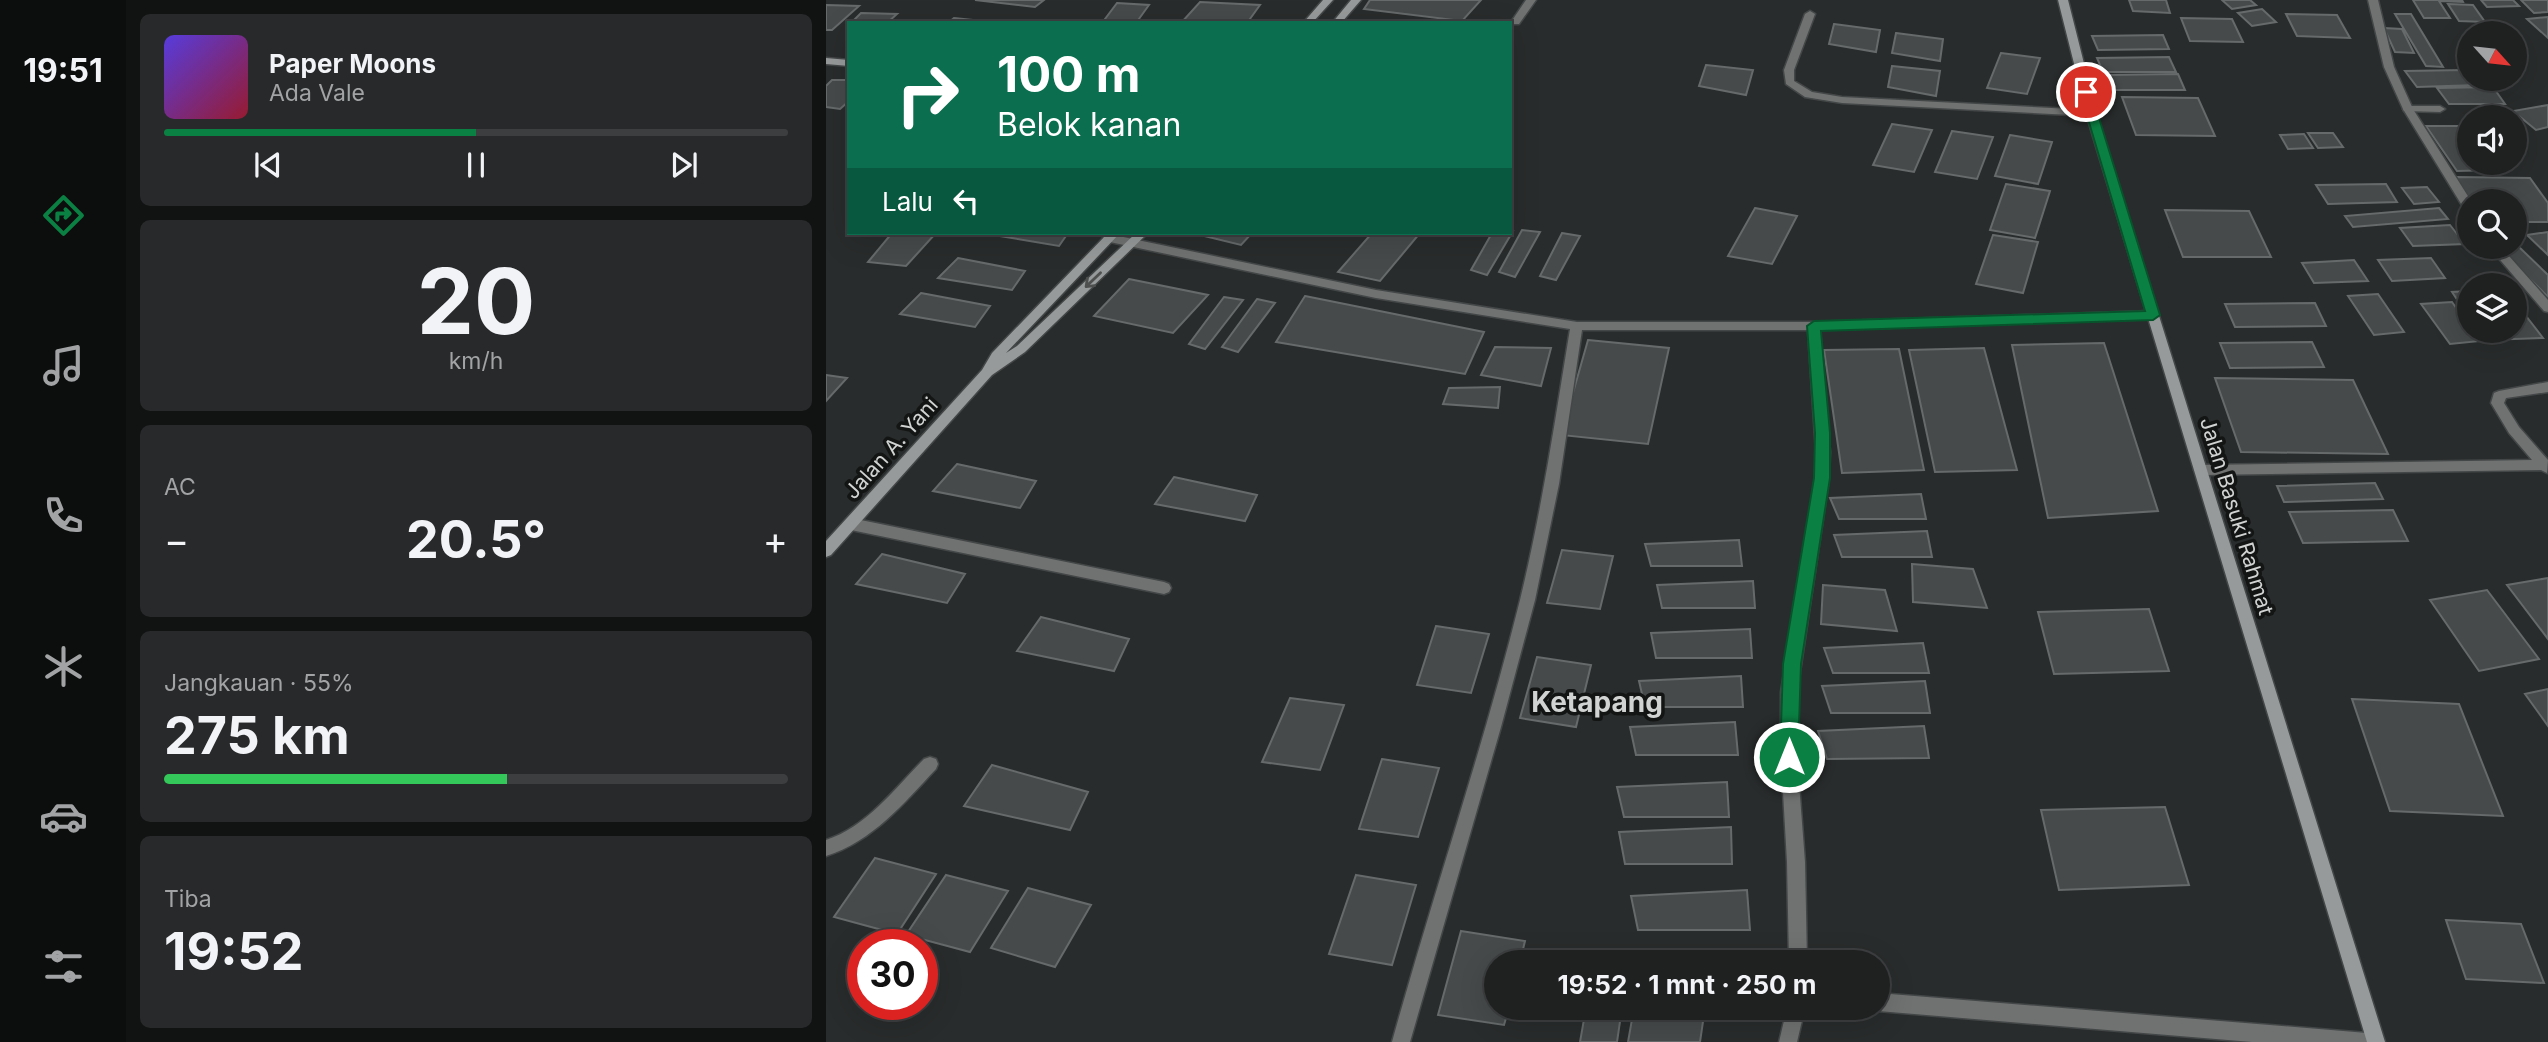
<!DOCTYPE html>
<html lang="id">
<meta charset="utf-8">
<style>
body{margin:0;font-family:Inter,sans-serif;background:#27292a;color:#f1f3f6;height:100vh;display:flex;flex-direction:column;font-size:26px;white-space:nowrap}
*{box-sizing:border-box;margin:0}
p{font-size:23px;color:#a1a3a5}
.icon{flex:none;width:38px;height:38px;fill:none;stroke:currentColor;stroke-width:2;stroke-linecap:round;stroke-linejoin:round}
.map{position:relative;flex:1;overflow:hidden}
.panel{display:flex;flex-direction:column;gap:14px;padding:14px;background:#111212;width:700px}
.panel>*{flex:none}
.banner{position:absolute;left:21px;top:21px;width:665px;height:214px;border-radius:0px;box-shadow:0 7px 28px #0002,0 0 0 2px #3c3e3f;background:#0b6e4f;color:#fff;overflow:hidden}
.needle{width:46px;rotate:117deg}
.controls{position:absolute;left:1631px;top:21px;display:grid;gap:14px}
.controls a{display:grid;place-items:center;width:70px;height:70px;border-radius:50%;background:#1f2121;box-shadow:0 7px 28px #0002,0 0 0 2px #3c3e3f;font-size:35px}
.speed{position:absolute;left:21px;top:929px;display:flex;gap:14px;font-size:35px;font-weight:700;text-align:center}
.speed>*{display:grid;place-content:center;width:91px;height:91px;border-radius:50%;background:#1f2121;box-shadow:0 7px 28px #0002,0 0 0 2px #3c3e3f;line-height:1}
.speed .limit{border:10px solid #d22;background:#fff;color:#111}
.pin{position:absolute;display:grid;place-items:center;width:60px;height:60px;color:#fff;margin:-30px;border:4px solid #fff;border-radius:50%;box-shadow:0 2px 7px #0007}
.me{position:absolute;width:77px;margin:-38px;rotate:0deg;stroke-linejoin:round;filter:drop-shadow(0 0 5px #0008)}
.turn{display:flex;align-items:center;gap:24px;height:147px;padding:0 35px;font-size:32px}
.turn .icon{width:91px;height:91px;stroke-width:2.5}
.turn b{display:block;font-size:49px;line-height:60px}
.then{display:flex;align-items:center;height:66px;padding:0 35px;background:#0003;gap:14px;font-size:26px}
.big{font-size:52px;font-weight:700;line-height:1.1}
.panel .tile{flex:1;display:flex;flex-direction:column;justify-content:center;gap:10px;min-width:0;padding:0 24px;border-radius:10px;background:#27292a}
.panel .dial{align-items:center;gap:0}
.dial b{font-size:91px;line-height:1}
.song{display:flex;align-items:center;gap:21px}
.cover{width:84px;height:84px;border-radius:10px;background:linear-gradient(135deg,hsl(250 70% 55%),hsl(350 70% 35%))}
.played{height:7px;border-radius:4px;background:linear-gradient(90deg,#0b8043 50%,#3c3e3f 50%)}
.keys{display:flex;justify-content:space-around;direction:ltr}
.heat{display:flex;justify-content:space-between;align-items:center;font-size:38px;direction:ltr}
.charge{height:10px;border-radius:5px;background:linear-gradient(90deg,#34c759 55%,#3c3e3f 0)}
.trip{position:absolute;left:658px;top:950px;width:406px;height:70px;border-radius:35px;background:#1f2121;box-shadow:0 7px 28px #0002,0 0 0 2px #3c3e3f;font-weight:700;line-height:70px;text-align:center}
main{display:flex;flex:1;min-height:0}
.tabs{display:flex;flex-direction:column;width:126px;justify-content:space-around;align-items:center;background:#0c0d0d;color:#a1a3a5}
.tabs .icon{width:49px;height:49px}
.tabs .active{color:#0b8043}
.tabs b{font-size:32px;color:#f1f3f6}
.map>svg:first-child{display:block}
.building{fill:#464a4a;stroke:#666a6a;stroke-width:2}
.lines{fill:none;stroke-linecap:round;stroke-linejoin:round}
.lane-casing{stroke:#444747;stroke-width:3}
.street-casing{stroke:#444747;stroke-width:3}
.secondary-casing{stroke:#444747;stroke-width:3}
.lane{fill:#707272;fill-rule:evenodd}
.street{fill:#707272;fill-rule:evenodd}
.secondary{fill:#979a9a;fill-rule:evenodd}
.oneway{stroke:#4e5050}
.route{fill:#0b8043;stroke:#07532c;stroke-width:2}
.labels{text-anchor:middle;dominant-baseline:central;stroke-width:7;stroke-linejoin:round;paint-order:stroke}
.street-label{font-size:21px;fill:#d1d3d3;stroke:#131414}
.district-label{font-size:28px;font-weight:bold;fill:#d1d3d3;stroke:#131414}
</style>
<main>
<nav class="tabs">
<b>19:51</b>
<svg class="icon active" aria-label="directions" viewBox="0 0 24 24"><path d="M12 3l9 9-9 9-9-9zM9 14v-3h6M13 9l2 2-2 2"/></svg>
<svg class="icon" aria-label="music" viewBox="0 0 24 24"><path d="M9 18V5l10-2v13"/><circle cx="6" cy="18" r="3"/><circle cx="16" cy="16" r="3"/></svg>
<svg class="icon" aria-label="phone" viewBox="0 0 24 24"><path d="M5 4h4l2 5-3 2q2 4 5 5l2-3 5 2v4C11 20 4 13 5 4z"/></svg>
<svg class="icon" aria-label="climate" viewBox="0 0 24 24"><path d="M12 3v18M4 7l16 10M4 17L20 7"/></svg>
<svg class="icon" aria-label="car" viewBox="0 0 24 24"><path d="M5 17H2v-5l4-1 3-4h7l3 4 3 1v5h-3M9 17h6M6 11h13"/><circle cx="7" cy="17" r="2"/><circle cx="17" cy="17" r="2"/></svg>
<svg class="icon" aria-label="filters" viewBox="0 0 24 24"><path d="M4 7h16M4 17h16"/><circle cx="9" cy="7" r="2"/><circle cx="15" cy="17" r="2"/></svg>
</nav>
<section class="panel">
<div class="tile">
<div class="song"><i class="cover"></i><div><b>Paper Moons</b><p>Ada Vale</p></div></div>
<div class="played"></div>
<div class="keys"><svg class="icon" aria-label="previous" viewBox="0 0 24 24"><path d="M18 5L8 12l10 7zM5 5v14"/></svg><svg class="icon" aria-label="pause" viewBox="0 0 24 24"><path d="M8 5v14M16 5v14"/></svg><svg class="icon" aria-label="next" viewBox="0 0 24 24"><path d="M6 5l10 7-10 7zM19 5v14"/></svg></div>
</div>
<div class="tile dial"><b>20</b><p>km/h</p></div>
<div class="tile"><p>AC</p>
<div class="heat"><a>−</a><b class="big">20.5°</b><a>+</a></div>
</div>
<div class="tile"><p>Jangkauan · 55%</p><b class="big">275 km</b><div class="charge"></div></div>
<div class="tile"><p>Tiba</p><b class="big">19:52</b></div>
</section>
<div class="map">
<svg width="1722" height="1042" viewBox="0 0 1722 1042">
<rect width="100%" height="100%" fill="#292c2c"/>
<!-- building -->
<path class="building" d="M149 0H218L209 7Z
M544 0H655L636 21 538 9Z
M1303 0H1340L1344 13 1307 11Z
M1396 0H1424L1430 5 1406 9Z
M1587 0H1636L1637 2 1613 1 1624 18H1598Z
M1655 0H1687L1693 6 1661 7Z
M1695 0H1722V12L1708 13Z
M374 2 434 5 421 23H355Z
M291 3 323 5 310 23H276Z
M1622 4 1647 5 1659 22 1633 21Z
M0 5 33 6 6 30H0Z
M1436 9 1450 22 1426 26 1412 13Z
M35 13 71 14 61 23H25Z
M1460 14 1511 15 1524 38 1471 36Z
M1569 14H1585L1617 67 1600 66Z
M1722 17V38L1701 19Z
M128 18 166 22 122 23Z
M1355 18 1406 19 1417 42 1364 41Z
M1008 24 1054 30 1050 52 1003 44Z
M1558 28 1576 29 1588 53 1569 52Z
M1070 33 1117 39 1114 61 1066 53Z
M1337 35 1343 49 1272 50 1266 36Z
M1175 53 1214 58 1201 94 1161 88Z
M1343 57 1350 72H1277L1271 58Z
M880 65 927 70 920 95 873 86Z
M1066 66 1114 71 1110 96 1062 87Z
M1639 70 1643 79H1647L1652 85 1591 87 1579 71Z
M1352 74 1359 90H1285L1279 75Z
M6 80H23V101L14 109 0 107V86Z
M1667 87 1679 104H1623L1611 88Z
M1296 97 1372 98 1389 136 1310 135Z
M1722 105V127L1710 130 1687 111Z
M1066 124 1106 130 1088 172 1047 165Z
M1600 126H1637L1643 135V163H1664L1669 170 1631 171Z
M1126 131 1167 137 1151 179 1109 172Z
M1482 133H1507L1517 147 1492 148Z
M1478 134 1487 148 1462 149 1454 135Z
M1184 135 1226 142 1212 184 1169 176Z
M1630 177 1704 178 1722 203V222H1689V201H1645Z
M1180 184 1224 191 1209 238 1164 230Z
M1560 184 1571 202 1502 204 1490 185Z
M1601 187 1613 202 1588 204 1576 188Z
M929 208 971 216 946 264 902 256Z
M1613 208 1622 219 1527 227 1519 216Z
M1339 210 1423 211 1445 257H1357Z
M1624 225 1639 244 1587 246 1574 228Z
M684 230 687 231 661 275 645 270 666 233H684Z
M696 230 714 232 689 277 673 272Z
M1722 232V255L1701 235Z
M66 233H110L80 266 42 262Z
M163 233H242L233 246 162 234Z
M366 233H426L415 245Z
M546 233H594L554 281 512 272Z
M736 233 754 236 730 280 714 276Z
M1167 235 1212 242 1197 293 1150 284Z
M1692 246 1722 275V297L1674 249Z
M132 258 199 271 186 290 112 278Z
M1605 258 1619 278 1566 281 1552 260Z
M1528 260 1542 281 1488 283 1476 263Z
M303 279 382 295 347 333 268 316Z
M1643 291V313H1640L1626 292Z
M95 293 164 306 149 327 74 314Z
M1552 294 1578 332 1548 335 1522 296Z
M479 296 658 332 639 374 450 342Z
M398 297 417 300 379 349 363 344Z
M431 299 449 303 412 352 396 347Z
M1626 302 1643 326V331H1647L1654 341 1624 344 1595 304Z
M1489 303 1500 326 1409 327 1399 304Z
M1689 316H1700L1717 338 1661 340 1654 331H1689Z
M762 340 843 348 822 444 735 435Z
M1486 342 1498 367 1404 368 1394 343Z
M1278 343 1332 511 1222 518 1186 345Z
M669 347 725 348 715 386 655 375Z
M1158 348 1191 470 1109 472 1083 350Z
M1073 349 1098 470 1016 473 998 350Z
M0 375 21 378 0 401Z
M1389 378 1527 380 1562 454 1415 452Z
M674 387 672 408 617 404 623 388Z
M131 464 210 481 194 508 107 491Z
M348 477 431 495 419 521 329 504Z
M1549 483 1557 499 1458 502 1451 486Z
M1095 494 1100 519H1013L1004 498Z
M1567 510 1582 541 1477 543 1463 512Z
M1101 531 1106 557H1016L1008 535Z
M913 540 916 566H825L819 544Z
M736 550 787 556 774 609 721 603Z
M56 554 139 574 121 603 30 584Z
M1086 564 1147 569 1161 608 1087 602Z
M1722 578V639L1681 585Z
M927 581 929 608H836L831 585Z
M997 585 1059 590 1071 631 995 624Z
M1661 590 1713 659 1653 671 1604 600Z
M1323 609 1343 671 1228 674 1212 612Z
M215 617 303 639 288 671 191 651Z
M610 626 663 634 645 693 591 685Z
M924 629 926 658H830L825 633Z
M1097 643 1103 673H1007L998 648Z
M711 657 765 665 750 727 694 718Z
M915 676 917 707H819L813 681Z
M1099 681 1104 713H1005L996 686Z
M1722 689V726L1699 694Z
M464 698 518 705 494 770 436 762Z
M1526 699 1633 704 1677 816 1564 811Z
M909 722 912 755H810L804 727Z
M1098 726 1103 758 1001 759 992 731Z
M556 759 613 768 592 837 533 829Z
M166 765 262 792 244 830 138 806Z
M901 782 903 817H798L791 787Z
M1339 807 1363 885 1233 890 1215 810Z
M905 827 906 864H799L793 832Z
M49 858 110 874 71 934 8 917Z
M120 875 182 891 144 952 80 935Z
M530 875 590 885 566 965 503 954Z
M202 888 265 905 229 967 165 948Z
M921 890 924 930H812L805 896Z
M1620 920 1695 924 1718 983 1640 979Z
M635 931 699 941 694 962H670V1008H683L678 1025 612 1015Z
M760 1008H796L791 1042H754Z
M808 1008H879L874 1042H802Z"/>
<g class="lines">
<defs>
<path id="lane" d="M700 0H710L693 24H687L685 22Z
M1582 106H1614L1619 109 1614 112 1578 111 1577 109Z"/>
<path id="street" d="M1542 0H1552L1568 67 1587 109 1645 201 1643 210 1637 207 1577 109 1558 67Z
M984 11 989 14 968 70V81L986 92 1016 97 1265 110 1270 113 1265 116 1016 103 979 97 960 84 958 70 979 14Z
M283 234 550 290 751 322H988L1327 311 1333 315 1327 319 994 330 1004 452 1003 478 971 692V757L979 862 981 962H963L961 862 955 757V692L989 478 990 452 982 330H756L733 484 709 600 675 727 584 1042H566C607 894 657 749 694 600 716 510 729 420 744 329L550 298 279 241 277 238Z
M1663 247H1675L1722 300V312L1718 311Z
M1722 382V392L1680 398 1678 403 1693 427 1722 460 1721 473 1715 470 1375 475 1368 470 1375 465 1706 460 1683 433 1665 403 1668 393 1673 391Z
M25 518 338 582 343 584 345 588 343 592 338 594 25 530 20 528 18 524 20 520Z
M104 757 110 759 112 764 110 769C77 804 47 841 0 856V840C41 827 69 788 98 759Z
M1052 993 1541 1033 1548 1035 1550 1042H1426L1052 1011 1045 1008H1052Z
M961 1008H979L971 1042H953Z"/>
<path id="secondary" d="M497 0H507L486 23H477Z
M525 0H535L515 23H506Z
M1232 0H1242L1273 123 1559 1042H1541L1263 123Z
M0 58 23 60V66L0 64Z
M282 233H294L180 353 191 346 310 233H322L199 352 166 375 5 555 0 557V541L156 370 166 353Z"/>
</defs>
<!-- lane casing -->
<use href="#lane" class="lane-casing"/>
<!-- street casing -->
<use href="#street" class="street-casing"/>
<!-- secondary casing -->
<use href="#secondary" class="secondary-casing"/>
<!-- lane -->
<use href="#lane" class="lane"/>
<!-- street -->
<use href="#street" class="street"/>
<!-- secondary -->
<use href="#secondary" class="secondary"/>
</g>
<!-- one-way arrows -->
<defs><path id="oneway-shaft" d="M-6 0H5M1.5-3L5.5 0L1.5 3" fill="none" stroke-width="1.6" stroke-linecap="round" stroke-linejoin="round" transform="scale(1.75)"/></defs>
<use class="oneway" href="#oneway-shaft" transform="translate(267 280) rotate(136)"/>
<!-- route -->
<path class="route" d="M1260 88 1265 92 1334 315 1327 320 995 331 1004 433V478L975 664 972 757 970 763 963 766 957 763 954 757 957 664 988 478 989 433 981 326 988 321 1319 311 1254 92Z"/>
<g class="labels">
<!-- street labels -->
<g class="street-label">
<text transform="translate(65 448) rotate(-48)">Jalan A. Yani</text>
<text transform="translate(1411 516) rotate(73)">Jalan Basuki Rahmat</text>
</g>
<!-- district labels -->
<g class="district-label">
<text x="771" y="702">Ketapang</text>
</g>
</g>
</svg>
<div class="controls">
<a><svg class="needle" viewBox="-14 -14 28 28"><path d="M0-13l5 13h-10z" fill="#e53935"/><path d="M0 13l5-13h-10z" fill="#a1a3a5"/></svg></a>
<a><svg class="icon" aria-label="sound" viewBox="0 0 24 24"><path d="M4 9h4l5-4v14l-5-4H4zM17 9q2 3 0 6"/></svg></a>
<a><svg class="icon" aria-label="search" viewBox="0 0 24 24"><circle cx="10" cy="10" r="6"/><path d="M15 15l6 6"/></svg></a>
<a><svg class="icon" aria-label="layers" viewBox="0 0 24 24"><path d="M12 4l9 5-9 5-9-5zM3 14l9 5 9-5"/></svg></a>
</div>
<div class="speed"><div class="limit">30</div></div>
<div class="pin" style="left:1260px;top:92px;background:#d93025"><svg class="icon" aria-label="arrive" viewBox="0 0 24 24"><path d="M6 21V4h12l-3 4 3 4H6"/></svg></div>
<svg class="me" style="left:963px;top:757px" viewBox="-20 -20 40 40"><circle r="17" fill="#0b8043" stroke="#fff" stroke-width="3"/><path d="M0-11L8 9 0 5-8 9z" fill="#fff"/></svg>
<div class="trip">19:52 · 1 mnt · 250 m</div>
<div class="banner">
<div class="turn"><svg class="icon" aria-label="right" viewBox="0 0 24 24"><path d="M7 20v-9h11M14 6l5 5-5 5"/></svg><div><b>100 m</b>Belok kanan</div></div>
<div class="then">Lalu<svg class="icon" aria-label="left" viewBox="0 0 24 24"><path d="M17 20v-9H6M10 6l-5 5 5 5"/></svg></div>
</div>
</div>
</main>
